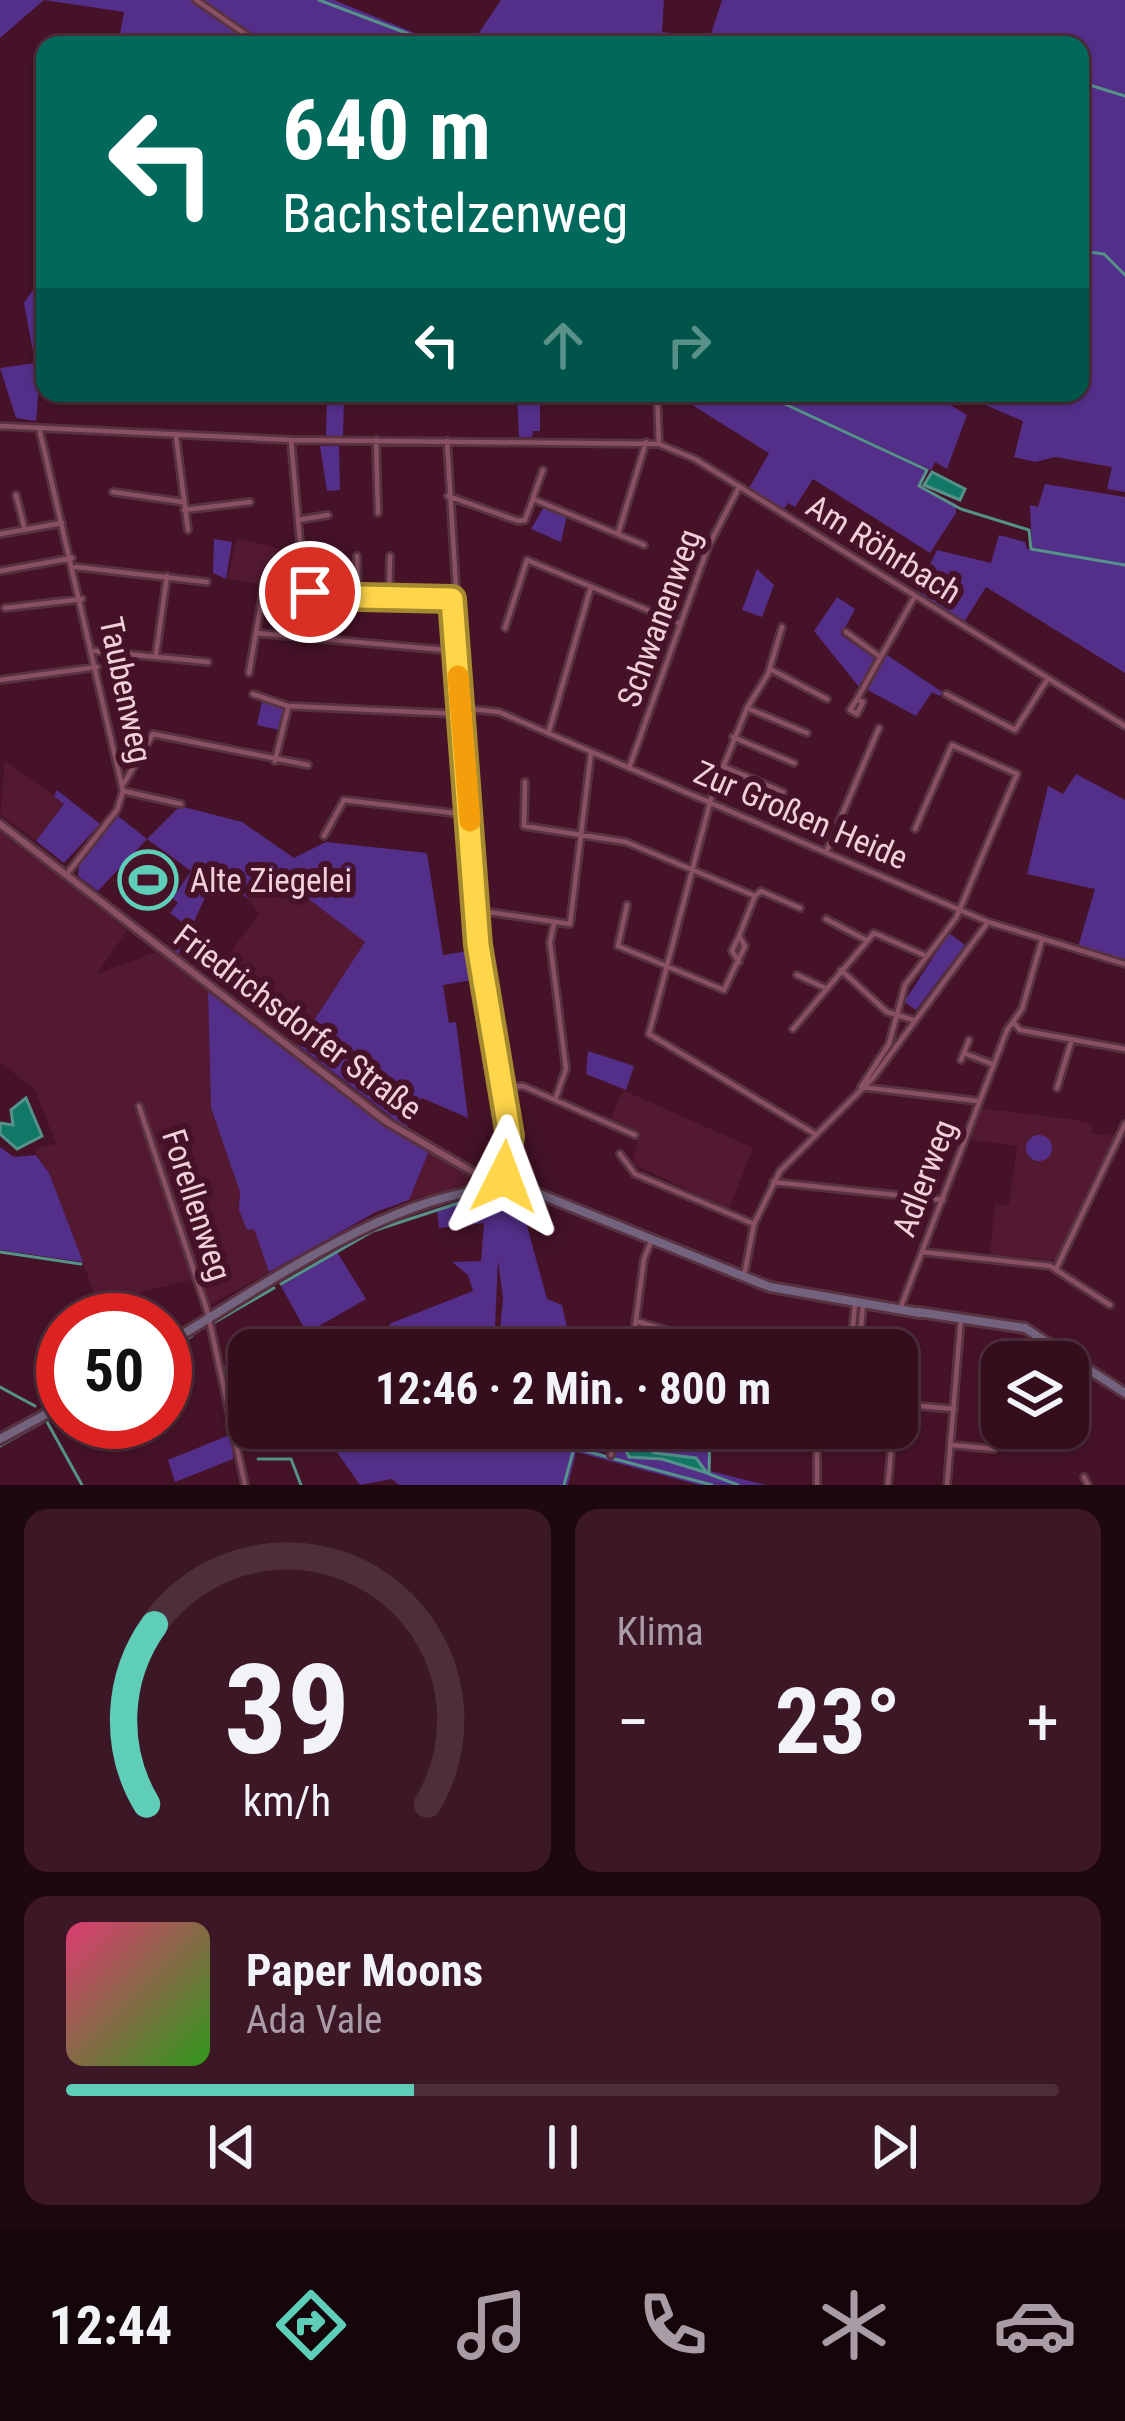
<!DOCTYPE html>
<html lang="de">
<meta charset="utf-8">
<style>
body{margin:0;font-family:"Roboto Condensed",sans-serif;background:#3c1726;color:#f1f3f6;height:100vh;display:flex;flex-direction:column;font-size:45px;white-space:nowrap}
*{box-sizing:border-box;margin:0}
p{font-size:39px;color:#a99ca4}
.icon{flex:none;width:66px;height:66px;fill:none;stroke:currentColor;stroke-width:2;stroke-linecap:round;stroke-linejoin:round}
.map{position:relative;height:1485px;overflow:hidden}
.panel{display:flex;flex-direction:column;gap:24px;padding:24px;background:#1d0810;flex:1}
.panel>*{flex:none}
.banner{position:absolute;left:36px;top:36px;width:1053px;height:366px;border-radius:24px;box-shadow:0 3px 9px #0004,0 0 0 3px #4e2e3b;background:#00695c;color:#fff;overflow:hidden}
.fabs{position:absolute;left:981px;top:1341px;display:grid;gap:24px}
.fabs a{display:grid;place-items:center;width:108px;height:108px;border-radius:24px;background:#340e1d;box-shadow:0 3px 9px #0004,0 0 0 3px #4e2e3b;font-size:60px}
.speed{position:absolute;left:36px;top:1293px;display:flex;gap:24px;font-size:60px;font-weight:700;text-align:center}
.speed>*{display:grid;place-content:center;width:156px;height:156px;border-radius:50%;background:#340e1d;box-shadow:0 3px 9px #0004,0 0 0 3px #4e2e3b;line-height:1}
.speed .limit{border:18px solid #d22;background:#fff;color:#111}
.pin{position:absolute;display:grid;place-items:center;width:102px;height:102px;color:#fff;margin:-51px;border:6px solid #fff;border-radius:50%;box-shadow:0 3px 12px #0007}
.me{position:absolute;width:132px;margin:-66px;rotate:3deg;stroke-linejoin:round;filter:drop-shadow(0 0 9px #0008)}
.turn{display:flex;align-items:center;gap:42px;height:252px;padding:0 48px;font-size:54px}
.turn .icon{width:156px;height:156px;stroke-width:2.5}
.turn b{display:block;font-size:84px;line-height:102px}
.lanes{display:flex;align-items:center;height:114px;padding:0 48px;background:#0003;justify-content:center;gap:60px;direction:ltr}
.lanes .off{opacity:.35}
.big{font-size:90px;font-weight:700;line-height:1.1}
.panel .tile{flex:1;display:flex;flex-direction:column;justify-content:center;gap:18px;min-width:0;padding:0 42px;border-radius:24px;background:#3c1726}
.panel .dial{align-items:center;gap:0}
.dial svg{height:312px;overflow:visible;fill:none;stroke:#4e2e3b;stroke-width:7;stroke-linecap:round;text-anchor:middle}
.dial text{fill:#f1f3f6;stroke:none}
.song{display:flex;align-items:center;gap:36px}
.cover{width:144px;height:144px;border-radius:18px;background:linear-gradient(135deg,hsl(340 70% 55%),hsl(110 70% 35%))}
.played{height:12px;border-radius:6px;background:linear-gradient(90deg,#5eceb8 35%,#4e2e3b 35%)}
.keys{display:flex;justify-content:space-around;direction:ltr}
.heat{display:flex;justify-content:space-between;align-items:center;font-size:66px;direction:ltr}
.panel .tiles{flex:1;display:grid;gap:24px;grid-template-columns:1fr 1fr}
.tile:last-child{grid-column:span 2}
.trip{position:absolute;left:228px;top:1329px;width:690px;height:120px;border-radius:24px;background:#340e1d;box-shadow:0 3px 9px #0004,0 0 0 3px #4e2e3b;font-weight:700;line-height:120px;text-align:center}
.menu{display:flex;height:192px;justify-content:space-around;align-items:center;background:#15060c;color:#a99ca4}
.menu .icon{width:84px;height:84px}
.menu .selected{color:#5eceb8}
.menu b{font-size:54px;color:#f1f3f6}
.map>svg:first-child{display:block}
.built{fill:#531930}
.green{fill:#542f8a}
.water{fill:#117767;stroke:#54928a;stroke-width:3}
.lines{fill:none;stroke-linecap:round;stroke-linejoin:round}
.stream{stroke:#54928a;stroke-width:3}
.minor-casing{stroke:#583240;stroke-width:10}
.tertiary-casing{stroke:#583240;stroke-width:12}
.secondary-casing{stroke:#583240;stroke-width:14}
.minor{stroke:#895063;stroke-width:4.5}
.tertiary{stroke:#895063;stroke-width:6}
.secondary{stroke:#73637f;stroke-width:8}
.route-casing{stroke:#a68a30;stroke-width:30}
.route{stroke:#ffd54a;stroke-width:21}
.slow{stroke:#f59e0b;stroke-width:21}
.labels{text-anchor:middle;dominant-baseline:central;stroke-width:12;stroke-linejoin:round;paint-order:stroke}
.street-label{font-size:33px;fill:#f2d0da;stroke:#451227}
.poi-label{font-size:33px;fill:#f2d0da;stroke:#451227;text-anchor:start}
</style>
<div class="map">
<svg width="1125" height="1485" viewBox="0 0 1125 1485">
<rect width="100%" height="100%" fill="#451227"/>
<!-- built -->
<path class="built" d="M237 538 280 549 284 588 227 579Z
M5 760 64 803 36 841 0 814Z
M0 832 127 930 97 974 156 952 208 992 211 1108 241 1192 239 1210 254 1228 269 1272 210 1305 199 1278 98 1303 49 1173 34 1149 56 1144 35 1090 0 1062Z
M276 873 365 942 298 1045 211 978 259 914 247 898Z
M623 1090 753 1148 729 1209 632 1164 639 1133 610 1121Z
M979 1108 1076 1120 1093 1124 1091 1133 1115 1136 1056 1260 990 1255 995 1204 1009 1205 1017 1146 971 1140Z
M429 1151 470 1170 469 1185 409 1200Z"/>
<!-- green -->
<path class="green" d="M0 0H190L244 37 241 45H118L124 12 44 0 0 38Z
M202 0H334L444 45H267Z
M501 0H664L662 32 710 37 722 0H1125V492L1107 489 1112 467 1055 457 1035 462 1014 457 1023 421 957 393H1080V45H471Z
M41 278 45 386 39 387 36 421 16 418 0 368 35 363 24 303Z
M327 393H358L344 395 343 436H326Z
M517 393 540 395V431H533L532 437H519Z
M673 393H759L925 470 918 487 956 504V513L930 553 813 479 795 507 788 503 783 510 749 488 769 453Z
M763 393H930L967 415 947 469 935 462 931 470Z
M320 446H339L340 490 327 491Z
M1045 484 1125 497V564L1032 548 1030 505 1038 507Z
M544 507 567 515 561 542 531 529Z
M999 535 1025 542 1027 549 1125 566V673L986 587 964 622 917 592 937 550 991 563Z
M214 539 232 542 226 579 213 573Z
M757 569 774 585 762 617 742 610Z
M837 597 855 609 841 635 874 658 859 687 814 631Z
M884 653 942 692 940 696 932 692 916 716 864 688Z
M262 701 284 710 279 730 257 725Z
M1076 774 1125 800V960L1078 947 1095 889 1027 874 1048 786 1063 794Z
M57 790 100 824 64 863 36 841 64 804 54 796Z
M180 806 242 822 294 858 326 842 427 853 443 955 474 950 478 979 443 985 449 1023 456 1022 468 1118 422 1098 406 1128 298 1045 365 942 276 874 247 898 216 874 179 954 169 946 182 922 170 913 178 903 173 898 191 871 147 839 98 891 78 876 79 866 118 816 147 839Z
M949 933 965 945 916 1010 904 1002Z
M208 992 384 1125 429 1151 409 1200 376 1212 269 1272 254 1229 247 1230 239 1210 240 1192 211 1108Z
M588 1051 634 1066 626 1090 586 1074Z
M1026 1148a13 13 0 1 1 26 0a13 13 0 1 1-26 0Z
M0 1147 14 1157 36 1155 49 1173 83 1262 0 1250Z
M510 1193H518L547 1299 562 1305 572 1350H498L503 1298 498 1260 494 1350H409L389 1324 473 1291 468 1275 452 1262 481 1261 484 1223 439 1228 437 1209Z
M337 1252 366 1299 307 1333 281 1286Z
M249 1352V1413L235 1415 222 1368Z
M320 1428H495L500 1434V1428H567V1444L612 1456 620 1428 711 1452 710 1471 766 1485H699L576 1452 568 1485H399L392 1479 360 1485Z
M232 1434 233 1459 175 1482 168 1460Z"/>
<!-- water -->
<path class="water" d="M932 472 965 489 960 500 924 485Z
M26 1098 42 1136 17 1149 0 1134V1123L13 1125 11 1110Z
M632 1441 655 1453 696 1458 707 1473 662 1459 629 1457 625 1448Z"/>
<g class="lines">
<!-- stream -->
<path class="stream" d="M319 0 438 45
M891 45C925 31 968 49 1003 36L1018 45
M1080 82 1125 96
M1080 251 1104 254 1125 275
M761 393 927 470 919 486 961 509 1029 530 1031 549 1125 565
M348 1233 416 1204
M0 1252 81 1264
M281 1284 373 1231 474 1198
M216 1309 230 1301
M215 1322 274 1288
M165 1339 200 1318
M165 1352 192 1336
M0 1387 35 1406
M46 1420 82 1485
M710 1428 709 1474 738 1485
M0 1434 63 1398
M0 1446 63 1411
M258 1459H291L301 1485
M564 1485 574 1448 712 1485"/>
<defs>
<path id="minor" d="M196 0 261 45
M657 393 659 444
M0 426 291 440 659 444 695 459 1125 726
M40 432 123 791 117 810 66 875
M176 437 188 530
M291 440 300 542
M376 440 378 513
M447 441 478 945 510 1135 501 1172
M113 492 183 502
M16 495 25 530
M448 496 518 521 525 520 533 499 644 545
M533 498 543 470
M184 510 250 502
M298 520 328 515
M0 534 62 523
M618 534 646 442
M357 556 358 598
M76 567 207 582
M0 571 72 558
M279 589 315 596 453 599
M389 598 390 556
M5 608 82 599
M782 627 768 674 747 708 712 795 649 1034 815 1134
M505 628 527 560 681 624
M846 632 879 656
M256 633 456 651
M95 651 208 662
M156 654 167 576
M770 669 827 699
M249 673 264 586
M0 680 97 667
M253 694 288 706 460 714
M946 694 1015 730 1047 680
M857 699 915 596
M857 699 863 702 857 714 850 710Z
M461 708 499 712 988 922 1125 964
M747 708 807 733
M549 731 591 587
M733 737 794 763
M275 761 288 708
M722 766 783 792
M629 768 708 547 738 489
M525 782 524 826 626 842 755 896 761 891 800 908
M124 783 153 734 308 765
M123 791 181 804
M915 829 952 745 1017 774 956 918 905 985 889 1044 861 1087 978 1101
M324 836 344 800 470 815
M827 850 879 728
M627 905 618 946 724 990 745 946 739 936 755 896
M475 910 570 924 591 753
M826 919 866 940
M554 924 550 942 566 1069 555 1100
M739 936 732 951 739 962
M841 970 887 1012 913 1020
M797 975 825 988
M1014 1023 1020 1030 1125 1049
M793 1029 874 933 926 956
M964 1053 992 1064
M961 1060 969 1040
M501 1088 523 1086 635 1135
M1057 1088 1072 1039
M139 1106 207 1310 245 1485
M620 1154 635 1174 754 1224
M493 1167 507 1148
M773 1182 943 1200
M923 1252 1050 1266 1110 1305
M1056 1269 1125 1124
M744 1276 754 1224 780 1171 873 1078 988 922
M900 1309 1007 1030 1022 1009 1042 940
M636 1321 695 1339
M632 1350 644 1259 652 1239
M851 1350 855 1303
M859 1350 863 1304
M897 1404 954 1409
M744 1428 765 1442 809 1444
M814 1436 819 1440 815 1446 809 1442Z
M952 1445 994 1449
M611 1455 615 1428
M1084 1477 1088 1485
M817 1485V1445
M888 1485 893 1428
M947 1485 961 1318"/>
<path id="tertiary" d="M0 824 387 1122 480 1176"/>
<path id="secondary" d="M485 1190 480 1180 488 1168 502 1173V1187
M532 1191 770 1287
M770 1287 920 1313
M918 1312 1025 1328 1125 1393
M165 1345C262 1288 419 1172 532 1190
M0 1439 63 1405"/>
</defs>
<!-- minor casing -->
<use href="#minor" class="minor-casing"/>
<!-- tertiary casing -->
<use href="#tertiary" class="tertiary-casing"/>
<!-- secondary casing -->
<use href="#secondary" class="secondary-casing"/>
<!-- minor -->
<use href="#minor" class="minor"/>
<!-- tertiary -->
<use href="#tertiary" class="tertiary"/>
<!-- secondary -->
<use href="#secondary" class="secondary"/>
</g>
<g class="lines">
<defs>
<path id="route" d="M310 592 315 596 452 599 478 945 510 1136 504 1177"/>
</defs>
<!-- route casing -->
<use href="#route" class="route-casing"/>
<!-- route -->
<use href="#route" class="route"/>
<!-- slow -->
<path class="slow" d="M458 676 470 821"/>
</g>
<!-- icons -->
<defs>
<symbol id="stadium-ring" viewBox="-11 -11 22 22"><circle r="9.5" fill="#451227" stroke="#5eceb8" stroke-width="1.5"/><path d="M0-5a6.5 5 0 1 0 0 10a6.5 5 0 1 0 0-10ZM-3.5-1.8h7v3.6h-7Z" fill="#5eceb8"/></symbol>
</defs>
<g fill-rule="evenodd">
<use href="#stadium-ring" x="115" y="847" width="66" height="66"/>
</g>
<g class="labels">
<!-- street labels -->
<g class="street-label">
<text transform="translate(884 549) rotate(32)">Am Röhrbach</text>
<text transform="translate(659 618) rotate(-70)">Schwanenweg</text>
<text transform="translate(126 690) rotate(78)">Taubenweg</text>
<text transform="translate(801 815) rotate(23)">Zur Großen Heide</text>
<text transform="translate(298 1022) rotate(37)">Friedrichsdorfer Straße</text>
<text transform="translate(924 1178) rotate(-69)">Adlerweg</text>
<text transform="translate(197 1205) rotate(72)">Forellenweg</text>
</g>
<!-- poi labels -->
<g class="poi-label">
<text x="190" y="880">Alte Ziegelei</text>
</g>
</g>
</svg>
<div class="fabs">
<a><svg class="icon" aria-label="layers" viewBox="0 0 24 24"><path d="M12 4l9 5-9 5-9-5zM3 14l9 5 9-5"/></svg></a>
</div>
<div class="speed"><div class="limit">50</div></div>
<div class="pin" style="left:310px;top:592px;background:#d93025"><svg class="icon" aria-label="arrive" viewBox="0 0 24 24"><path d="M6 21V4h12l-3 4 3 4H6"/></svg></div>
<svg class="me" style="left:504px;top:1177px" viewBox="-20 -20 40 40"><path d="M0-17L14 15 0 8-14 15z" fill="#ffd54a" stroke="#fff" stroke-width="4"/></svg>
<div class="trip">12:46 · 2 Min. · 800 m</div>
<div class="banner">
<div class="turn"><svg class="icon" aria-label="left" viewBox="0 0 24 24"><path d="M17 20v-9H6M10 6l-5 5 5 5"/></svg><div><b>640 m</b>Bachstelzenweg</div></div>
<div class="lanes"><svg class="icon" aria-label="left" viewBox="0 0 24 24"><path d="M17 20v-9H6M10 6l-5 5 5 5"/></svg><svg class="icon off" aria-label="ahead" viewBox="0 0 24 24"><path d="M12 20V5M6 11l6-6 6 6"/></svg><svg class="icon off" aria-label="right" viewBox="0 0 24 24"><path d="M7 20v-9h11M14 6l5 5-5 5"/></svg></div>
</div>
</div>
<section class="panel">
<div class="tiles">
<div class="tile dial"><svg viewBox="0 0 100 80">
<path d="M14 69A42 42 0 1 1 86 69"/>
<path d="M14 69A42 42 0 0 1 16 23" stroke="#5eceb8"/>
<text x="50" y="56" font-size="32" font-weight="700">39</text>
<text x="50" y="72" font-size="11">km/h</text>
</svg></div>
<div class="tile"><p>Klima</p>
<div class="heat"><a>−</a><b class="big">23°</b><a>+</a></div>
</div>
<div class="tile">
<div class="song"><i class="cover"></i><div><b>Paper Moons</b><p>Ada Vale</p></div></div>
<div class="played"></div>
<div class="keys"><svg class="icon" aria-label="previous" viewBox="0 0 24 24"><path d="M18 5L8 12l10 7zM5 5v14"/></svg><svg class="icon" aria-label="pause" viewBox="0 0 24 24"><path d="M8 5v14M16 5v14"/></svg><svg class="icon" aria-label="next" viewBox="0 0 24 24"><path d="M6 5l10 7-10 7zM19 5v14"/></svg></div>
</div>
</div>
</section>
<nav class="menu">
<b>12:44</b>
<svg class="icon selected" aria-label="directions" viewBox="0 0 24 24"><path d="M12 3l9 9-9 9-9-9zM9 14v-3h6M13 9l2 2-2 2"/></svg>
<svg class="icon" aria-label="music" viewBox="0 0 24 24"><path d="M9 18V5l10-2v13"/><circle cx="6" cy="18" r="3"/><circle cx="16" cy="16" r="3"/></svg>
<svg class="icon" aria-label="phone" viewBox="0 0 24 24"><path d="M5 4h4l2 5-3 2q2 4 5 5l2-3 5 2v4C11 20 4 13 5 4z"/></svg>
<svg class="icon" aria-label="climate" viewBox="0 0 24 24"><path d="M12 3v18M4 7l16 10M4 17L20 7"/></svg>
<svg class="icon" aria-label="car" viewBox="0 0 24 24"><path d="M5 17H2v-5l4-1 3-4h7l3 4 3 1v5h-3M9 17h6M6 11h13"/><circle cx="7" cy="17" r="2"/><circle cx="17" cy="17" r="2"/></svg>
</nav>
